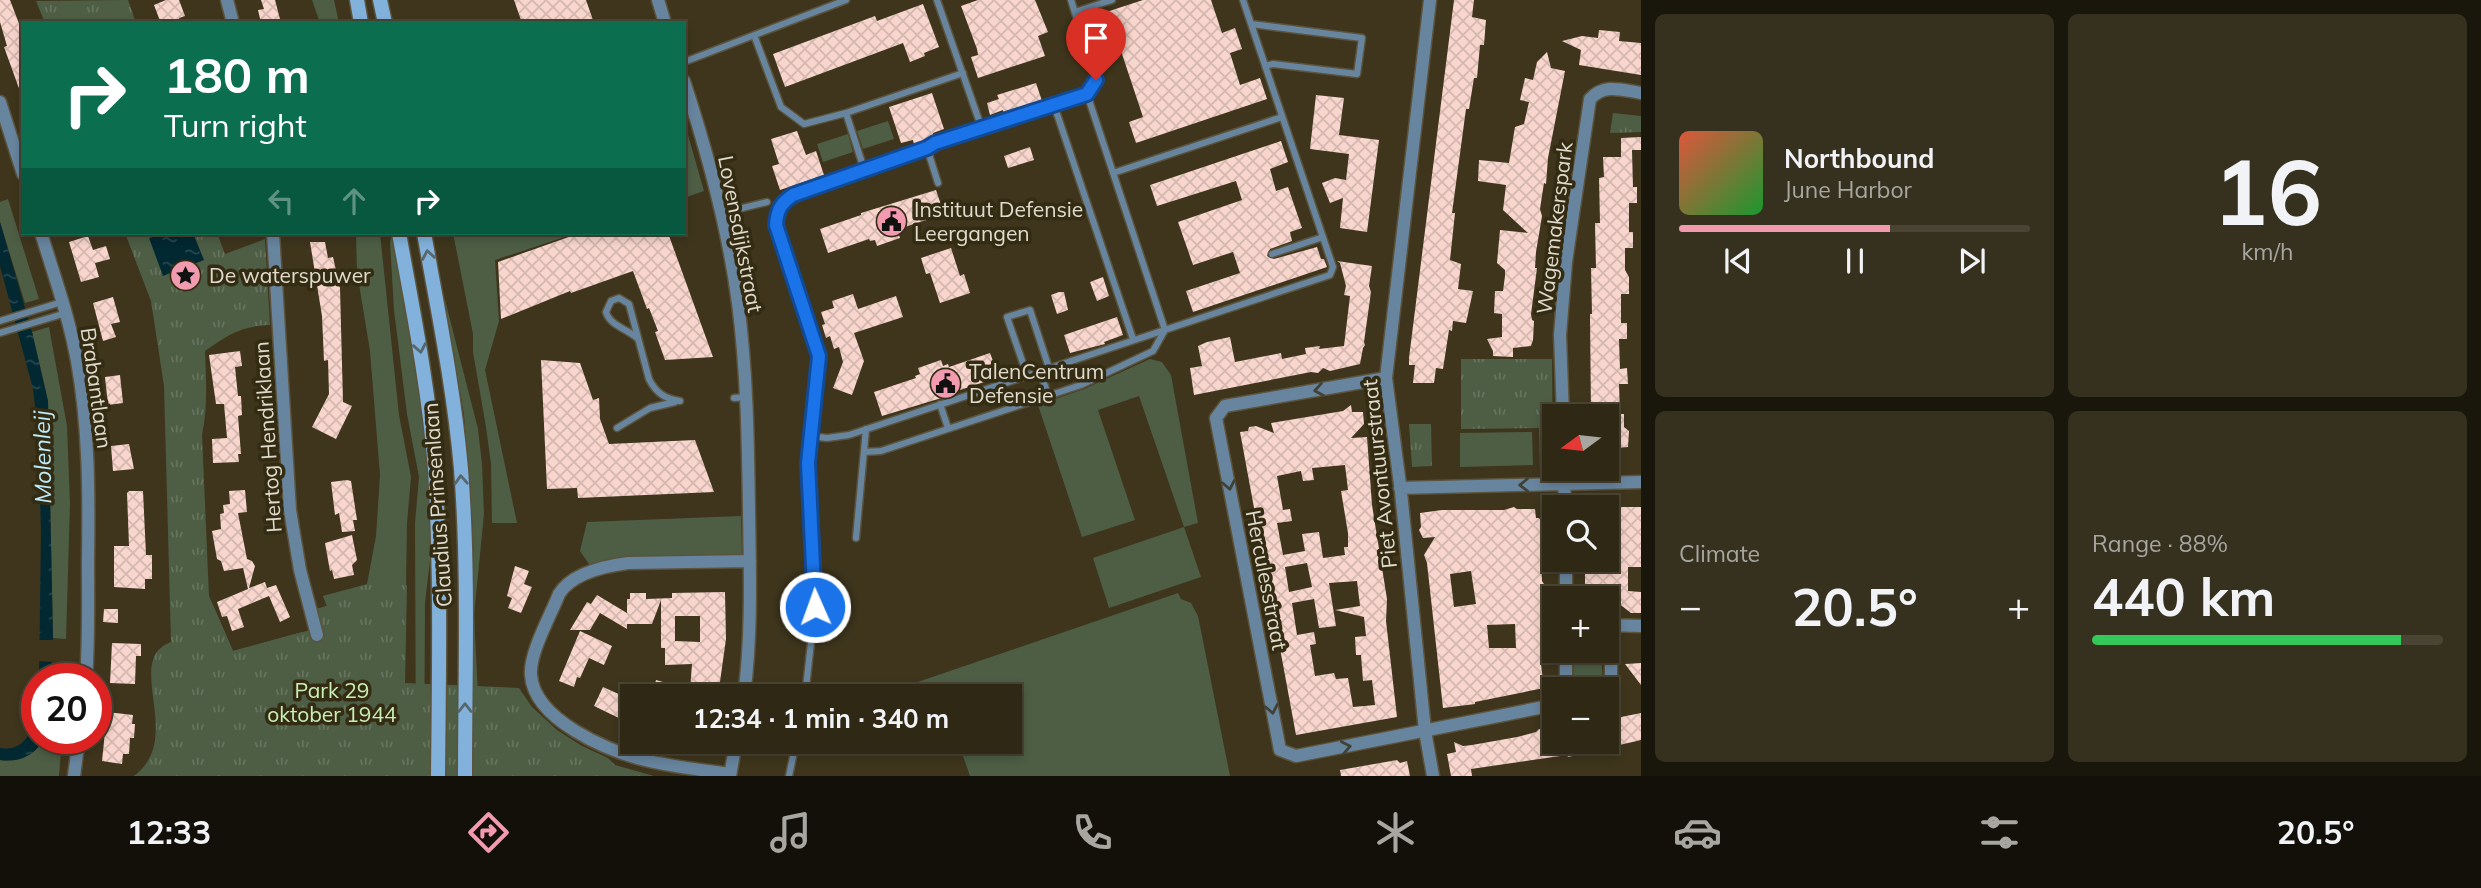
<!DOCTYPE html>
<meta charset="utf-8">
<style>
body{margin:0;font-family:Mulish,sans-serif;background:#36301e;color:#f1f3f6;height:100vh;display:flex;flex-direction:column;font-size:26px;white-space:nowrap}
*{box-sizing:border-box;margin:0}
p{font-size:23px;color:#a7a6a0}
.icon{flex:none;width:38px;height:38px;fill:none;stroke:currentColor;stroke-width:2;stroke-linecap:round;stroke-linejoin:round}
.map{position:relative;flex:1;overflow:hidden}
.side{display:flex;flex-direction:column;gap:14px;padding:14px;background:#19160c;width:840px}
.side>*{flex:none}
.top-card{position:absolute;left:21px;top:21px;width:665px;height:214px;border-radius:0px;box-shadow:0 4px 10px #0003,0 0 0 2px #494434;background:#0b6e4f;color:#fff;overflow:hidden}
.needle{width:46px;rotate:255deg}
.tools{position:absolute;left:1542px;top:404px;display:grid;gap:14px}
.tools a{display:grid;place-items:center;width:77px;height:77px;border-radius:0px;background:#2e2815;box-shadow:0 4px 10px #0003,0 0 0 2px #494434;font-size:35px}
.speed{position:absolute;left:21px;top:663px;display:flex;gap:14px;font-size:35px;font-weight:700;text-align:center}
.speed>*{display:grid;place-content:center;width:91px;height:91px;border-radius:50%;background:#2e2815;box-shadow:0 4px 10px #0003,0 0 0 2px #494434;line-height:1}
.speed .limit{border:10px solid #d22;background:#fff;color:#111}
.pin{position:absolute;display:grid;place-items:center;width:60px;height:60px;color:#fff;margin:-72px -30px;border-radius:50% 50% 50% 0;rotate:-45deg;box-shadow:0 0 7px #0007}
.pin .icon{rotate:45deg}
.me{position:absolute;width:77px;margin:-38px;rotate:358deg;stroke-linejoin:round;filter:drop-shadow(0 0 5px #0008)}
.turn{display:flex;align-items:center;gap:24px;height:147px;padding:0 28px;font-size:32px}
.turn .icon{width:91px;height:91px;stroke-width:2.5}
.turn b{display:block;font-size:49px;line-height:60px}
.lanes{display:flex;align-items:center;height:66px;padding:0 28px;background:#0003;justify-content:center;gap:35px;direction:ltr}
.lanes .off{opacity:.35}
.big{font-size:52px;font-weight:700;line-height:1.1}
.side .widget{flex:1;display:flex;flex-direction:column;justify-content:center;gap:10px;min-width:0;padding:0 24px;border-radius:10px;background:#36301e}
.side .dial{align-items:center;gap:0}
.dial b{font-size:91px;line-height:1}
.song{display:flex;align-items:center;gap:21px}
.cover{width:84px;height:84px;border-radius:10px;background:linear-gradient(135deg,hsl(10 70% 55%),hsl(130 70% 35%))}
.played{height:7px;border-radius:4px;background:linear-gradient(90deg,#f29aaf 60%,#494434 60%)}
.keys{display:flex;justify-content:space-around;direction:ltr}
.heat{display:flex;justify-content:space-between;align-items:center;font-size:38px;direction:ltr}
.charge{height:10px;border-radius:5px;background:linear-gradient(90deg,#34c759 88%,#494434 0)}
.side .tiles{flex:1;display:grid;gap:14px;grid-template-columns:repeat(2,1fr)}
.trip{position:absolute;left:620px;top:684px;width:402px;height:70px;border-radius:0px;background:#2e2815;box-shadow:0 4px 10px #0003,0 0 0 2px #494434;font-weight:700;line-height:70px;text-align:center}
.tabs{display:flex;height:112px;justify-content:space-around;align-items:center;background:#121008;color:#a7a6a0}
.tabs .icon{width:49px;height:49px}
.tabs .current{color:#f29aaf}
.tabs b{font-size:32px;color:#f1f3f6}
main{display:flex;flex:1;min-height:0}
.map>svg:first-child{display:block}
.grass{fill:#4d5e45}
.park{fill:url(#park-tufts)}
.water{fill:url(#water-ripples)}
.pier{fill:#3e351c}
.building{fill:url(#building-cross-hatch);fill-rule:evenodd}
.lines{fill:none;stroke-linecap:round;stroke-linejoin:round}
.lane-casing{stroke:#5b533c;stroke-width:9}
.street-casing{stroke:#5b533c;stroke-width:15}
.secondary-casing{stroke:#5b533c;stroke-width:17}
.lane{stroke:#68859f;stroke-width:6}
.street{stroke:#68859f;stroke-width:12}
.secondary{stroke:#82b1db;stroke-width:14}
.oneway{stroke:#57676c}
.oneway2{stroke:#404235}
.route-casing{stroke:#114b97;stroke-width:18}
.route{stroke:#1a73e8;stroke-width:12}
.labels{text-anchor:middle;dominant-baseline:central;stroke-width:7;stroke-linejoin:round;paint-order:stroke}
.poi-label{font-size:21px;fill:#e0dbcc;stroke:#332b12;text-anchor:start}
.street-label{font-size:21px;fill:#e0dbcc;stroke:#332b12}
.park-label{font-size:21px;fill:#c9efb6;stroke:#332b12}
.water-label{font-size:23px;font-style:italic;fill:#bdebfa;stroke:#332b12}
</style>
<main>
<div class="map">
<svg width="1641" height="776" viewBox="0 0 1641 776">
<defs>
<pattern id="park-tufts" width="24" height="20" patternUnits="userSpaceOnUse" patternTransform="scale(1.75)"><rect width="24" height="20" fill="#4d5e45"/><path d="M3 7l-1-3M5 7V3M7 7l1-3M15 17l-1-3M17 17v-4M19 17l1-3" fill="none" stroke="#66745f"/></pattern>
<pattern id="water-ripples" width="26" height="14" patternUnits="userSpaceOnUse" patternTransform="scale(1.75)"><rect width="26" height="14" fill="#022832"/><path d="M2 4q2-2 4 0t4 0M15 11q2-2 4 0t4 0" fill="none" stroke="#27474e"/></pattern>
<pattern id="building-cross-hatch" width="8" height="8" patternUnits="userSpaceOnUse" patternTransform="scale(1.75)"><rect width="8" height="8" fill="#f8d5cd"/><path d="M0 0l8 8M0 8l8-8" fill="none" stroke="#d4b8b0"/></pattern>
</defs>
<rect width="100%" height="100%" fill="#3e351c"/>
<!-- grass -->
<path class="grass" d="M312 0H334L339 23H320Z
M888 121 894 139 863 149 857 131Z
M848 134 853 152 823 162 817 144Z
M688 135 704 191 684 198V136Z
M8 199 39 299 25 303 0 222V202Z
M356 233H380L399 415 411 477 407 523 403 776H155L172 729 171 598 199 606 213 605 233 651 302 632 310 658 313 610 327 606 323 596 367 584 376 536 380 475 370 351 357 272Z
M453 233H577L495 260 499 321 485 370 517 523H492L491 464 486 427 473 352V334Z
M392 234 409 324 430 472 433 535 425 603 424 776H416L415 523 419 477 407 414 394 310 390 242Z
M444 296 478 429 482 464 484 514 474 615 482 776H472L474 615 473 532 464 415Z
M49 327 67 426 70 504 66 639 53 638 48 401 32 332Z
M1150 359 1162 362 1171 375 1198 523 1184 527 1201 577 1109 608 1093 558 1184 527 1139 396 1098 410 1135 520 1082 537 1038 405 1084 389Z
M1532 432 1533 465 1460 467V433Z
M741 516 742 555 626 556 600 564H589L580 551 587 522Z
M1178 593 1181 599 1191 603 1198 616 1230 776H970L958 742H1010V696H944L945 684 913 694 909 685Z
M1573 651H1601L1603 684 1601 688 1574 689Z
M44 739H62L59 776H0V760C19 763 35 755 44 739Z"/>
<!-- park -->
<path class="park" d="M128 0 136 23H45L36 1Z
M1613 113 1641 116V132L1610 133Z
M125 233H217L225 254 265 239 270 325C241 326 228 335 205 351 206 379 208 407 202 435L209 596 233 651 318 628 313 610 327 606 323 596 367 585H407L405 683 519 688 532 707 557 730 582 746 608 758 615 765 654 776H134C186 737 122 660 171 642L164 386 151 301Z
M1461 359H1552L1553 476H1540L1539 428 1461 429Z
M1409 424H1431L1432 466 1412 467Z"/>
<!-- water -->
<path class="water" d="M0 222 32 332 48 401 53 638 51 679H39L41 531 38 430 33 389 0 266Z
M164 233H193L204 260 194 264 197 272 177 280 173 272 163 276 149 238Z
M37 711V738L44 739C35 755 19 763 0 760V748C25 752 32 731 37 711Z"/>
<!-- pier -->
<path class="pier" d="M37 640H56L55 662 36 661Z"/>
<!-- building -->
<path class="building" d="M0 0H10L23 34V93L21 94 4 47 7 46 0 22Z
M166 0H179L185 16 179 18 181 23 160 21 154 5Z
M261 0H275L281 23H261L258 10 264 9Z
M514 0H586L594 23H522Z
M978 0H1035L1048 32 1038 36 1045 56 978 78 971 57 978 55 977 49 961 6Z
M1143 0H1211L1222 33 1235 28 1242 49 1230 53 1240 85 1260 78 1267 99 1136 143 1129 122 1143 117 1115 33 1101 38 1094 16Z
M1454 0H1474L1472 17 1486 20 1484 45H1480L1477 78H1474L1469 109H1466L1452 213H1455L1450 260 1461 264 1458 289 1473 291 1466 323 1453 321 1452 331 1449 330 1443 369 1436 368 1434 383H1413L1415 365H1409V358Z
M923 4 939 47 924 53 925 56 910 62 903 43 785 87 773 54 875 16 877 21Z
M1599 30 1620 32 1619 41 1641 43V75L1579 65 1581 50 1562 41 1582 36 1598 38Z
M1547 52 1551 68 1565 71 1548 158 1546 184 1544 183 1540 209 1542 216 1536 252 1535 268H1537L1531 314 1532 320 1534 321 1533 340 1531 346 1513 348V357L1493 356V351L1487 339 1502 337V314L1494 313 1495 291H1503L1505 276V270L1497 263 1500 230 1528 233 1503 210 1506 185 1478 181 1479 160 1509 163 1515 127 1524 124 1529 102 1520 100 1525 78 1533 80 1537 62Z
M1036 83 1042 101 1004 115 1003 110 990 115 987 103 999 99 997 95Z
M932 93 944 129 933 133 934 137 928 141 914 145 913 140 901 143 889 107Z
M1316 95 1344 98 1339 135 1379 140 1367 232 1340 228 1343 198 1330 203 1322 183 1335 178 1346 180 1349 154 1310 149Z
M797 131 806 155 816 151 824 175 780 190 772 166 779 164 771 139Z
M1641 137V150H1632L1633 187H1637V203H1629V232H1633V248H1625V270L1629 277V294H1621V323H1627V339H1619L1620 369 1627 368 1628 384H1619L1620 414H1624V427L1629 431 1628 447 1606 449V416L1591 415 1590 314H1592L1591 268H1596L1595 223H1600L1599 178 1604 177 1603 157H1621V138Z
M1281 141 1288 162 1270 169 1276 191 1288 187 1302 228 1290 232 1292 241 1270 249 1267 256 1274 259 1317 247 1321 259H1324L1327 267 1193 312 1186 291 1240 273 1233 252 1193 265 1178 222 1242 200 1236 181 1157 206 1150 185Z
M1030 147 1034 160 1008 168 1004 156Z
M936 190 944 214 902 228 903 230 898 232 900 238 877 246 875 240 870 241 869 239 828 253 820 229 861 215V213Z
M580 233H668L713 357 665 360 655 332 658 331 649 308 647 309 633 271 571 293 570 291 501 319 498 262Z
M88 236 93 250 106 246 110 259 95 263 99 277 81 282 69 242Z
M310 242H325L328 258 333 257 340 288 343 402 352 406 336 439 312 427 329 394 328 360 324 361 322 316Z
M951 248 960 276 964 274 970 293 940 303 930 273 926 274 921 258Z
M1337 261 1372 266 1369 286 1371 292 1364 342 1365 345 1363 348 1360 364 1330 371 1323 368 1318 373 1311 372 1194 395 1190 368 1202 366 1198 346 1207 342 1230 337 1235 362 1281 353 1282 359 1306 354 1305 348 1320 346 1319 349 1344 346 1350 296 1344 295 1346 286 1340 263Z
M1103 277 1109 296 1097 301 1090 282Z
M1059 292H1064L1068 310 1057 314 1051 295Z
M853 294 858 309 896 296 903 317 854 333 864 361 852 395 833 388 843 362 839 347 834 349 830 336 826 338 822 325 825 324 821 312 834 308 832 301Z
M113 297 120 322 111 324 116 337 103 341 93 303Z
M1117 317 1123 335 1104 342 1105 344 1070 353 1064 335Z
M240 351 242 366 235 367 238 396H241L242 415 238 416 241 454H238L239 462 213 463 212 439 227 438 224 404H216L209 355Z
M990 353 999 377 957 391 958 393 882 416 874 392 916 378 915 376 920 374 918 368 941 360 943 366 948 364 949 367Z
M541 360 580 363 593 400 599 398 600 419 609 444 695 440 714 492 578 498 577 488 547 489Z
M120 375 123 403 108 405 105 377Z
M1351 405 1352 412H1363L1364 424 1351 438 1367 437 1372 505 1387 599 1386 621 1397 717 1296 735 1240 432 1248 431 1249 427 1256 426 1274 433 1271 423 1343 411ZM1345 465 1348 490 1341 491 1348 533V547H1344L1345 555 1323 558 1319 532 1302 534 1305 551 1283 555 1277 523 1292 521 1290 509 1283 510 1277 476 1301 471 1303 481 1314 480 1312 468ZM1307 563 1312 587 1289 592 1285 567ZM1357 581 1360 606 1335 610 1364 617 1366 636 1355 637 1356 655H1361L1363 681 1372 680 1375 705 1353 707 1348 678 1336 679 1334 673 1315 676 1310 645 1316 644 1314 632 1297 635 1292 603 1314 599 1319 628 1336 626 1329 583Z
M129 444 134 469 113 471 111 446Z
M347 480 351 481 357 520H353L355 531 342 532 339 513 335 515 331 482Z
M245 490 247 512 238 513 247 559 252 561 255 566 249 588 265 582 267 588 276 585 290 617 280 622 269 596 238 609 244 627 232 631 227 616 222 617 217 602 248 589 243 568 224 571 221 561 217 559 212 531 221 529 220 514 224 513 223 505 230 504 229 491Z
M129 491H143L146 555H152V579H145V589L114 587V546H129L127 493Z
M1514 507 1517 509H1535L1536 518H1539L1543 524 1541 526 1540 536 1542 581 1544 584 1542 594 1544 664H1541L1544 688 1475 702V704L1443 708 1427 563 1424 555 1435 537 1423 538 1419 530 1421 527 1420 513 1442 510H1504ZM1471 571 1476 604 1454 607 1450 574ZM1515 624 1516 648H1489L1487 625Z
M1616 507H1641V567H1628V591L1641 592V613H1631L1609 596V598H1585V560H1615L1614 529H1606V509Z
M352 535 357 560 352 565 354 575 334 579 332 570 330 571 325 543Z
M515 566 529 571 524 584 532 587 521 613 508 608 512 598 507 596Z
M725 592 726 639 718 696H704L702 692 690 690 692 664 665 665V648H661V600L652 624H627V629L600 613 590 630H570L587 602 591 604 597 595 627 613V599H630V593H646V599L672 598V593ZM675 616H700V642L675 641Z
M104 609H118V623L103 622Z
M580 631 612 646 604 665 589 658 580 678 577 677 574 687 559 681Z
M112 643 141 644V656H136L135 684 110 683Z
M1641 663V685L1625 664Z
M656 680 681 687 679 696 652 695Z
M603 687 632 700V708L625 721 594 706Z
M107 712 133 715 132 724H135L134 738H130L129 754H123L122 764 102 761Z
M1641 713V740L1568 757 1567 755 1471 769 1472 776H1451L1447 754 1456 752 1454 742 1463 746 1472 745 1517 737 1536 732 1539 729 1554 730V742H1606V720Z
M1397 760 1400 763 1407 761 1410 776H1341L1340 770Z"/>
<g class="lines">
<defs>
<path id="lane" d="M937 0 982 129
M1071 0 1096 80 1087 94 935 143 927 148 793 195C781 203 777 210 776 225L819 356 810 436 827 438 849 435 1330 275 1333 267 1243 0
M1075 12 1112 0
M1251 24 1362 38 1357 74 1273 64 1265 66
M754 35 781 107 804 124 846 113
M684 62 846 0
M1054 105 1133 339
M927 148 938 183
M864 169 846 113 963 73
M1113 173 1282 117
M722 213 767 202
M1272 254 1323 237
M0 321 62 302
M0 333 66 313
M638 339C628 329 610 326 606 312L611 301 619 298 629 304 649 379C656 393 665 399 680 401
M1040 371 1048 395
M1027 375 1007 317 1030 310 1049 368
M734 398 746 397
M940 404 948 428
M617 428 650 408 675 402
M864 452 881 451 1081 385 1153 351 1165 330 1087 94
M856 538 866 429
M805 696 815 607 808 463 810 436
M789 776 796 742"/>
<path id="street" d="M227 0 233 23
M658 0 665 23
M1430 0 1386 378 1401 492 1425 731 1433 776
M684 81C708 154 728 228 738 303 747 372 748 441 749 511 750 573 752 635 744 696
M0 102 23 174
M41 233C54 275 69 317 77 361 89 427 89 495 88 562 88 601 89 640 86 679
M273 233 290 510 300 570 317 635
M1386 378 1225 406 1216 418 1280 750 1296 756 1554 705
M1563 416 1560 335 1566 262 1590 99C1605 83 1621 90 1641 93
M1564 469 1565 508
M1400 488 1641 482
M1566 560V598
M1606 625 1641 626
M1566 690V651
M1606 694 1609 693 1611 685V626
M730 774C702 770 673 767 645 760 608 751 534 720 531 675 529 653 551 615 559 594 572 573 605 566 628 563L750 561
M74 776 79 738
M730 776 736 742"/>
<path id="secondary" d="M357 0 361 23
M380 0 385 23
M399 233C413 311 429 389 435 469 441 571 439 674 438 776
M424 233C438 311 454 389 461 469 469 571 465 674 465 776"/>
</defs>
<!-- lane casing -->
<use href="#lane" class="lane-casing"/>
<!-- street casing -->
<use href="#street" class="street-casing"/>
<!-- secondary casing -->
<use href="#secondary" class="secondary-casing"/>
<!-- lane -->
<use href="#lane" class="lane"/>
<!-- street -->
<use href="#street" class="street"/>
<!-- secondary -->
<use href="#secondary" class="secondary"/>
</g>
<!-- one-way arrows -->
<defs><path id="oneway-chevron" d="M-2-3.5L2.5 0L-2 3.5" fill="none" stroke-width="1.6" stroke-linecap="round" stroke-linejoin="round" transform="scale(1.75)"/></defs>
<g class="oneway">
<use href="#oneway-chevron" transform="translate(428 255) rotate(-100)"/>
<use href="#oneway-chevron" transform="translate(420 348) rotate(80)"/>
<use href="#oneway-chevron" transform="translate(461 480) rotate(-93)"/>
<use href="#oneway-chevron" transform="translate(465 708) rotate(-90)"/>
</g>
<g class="oneway2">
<use href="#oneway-chevron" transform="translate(1319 390) rotate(170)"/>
<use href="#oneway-chevron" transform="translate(1229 485) rotate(79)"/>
<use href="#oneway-chevron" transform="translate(1524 485) rotate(179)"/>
<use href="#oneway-chevron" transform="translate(1272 709) rotate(79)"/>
<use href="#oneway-chevron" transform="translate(1346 747) rotate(-11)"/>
</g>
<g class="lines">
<defs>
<path id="route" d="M815 607 808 463 819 356 776 225C777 210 781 203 793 195L927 148 935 143 1087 94 1096 80"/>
</defs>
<!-- route casing -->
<use href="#route" class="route-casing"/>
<!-- route -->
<use href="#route" class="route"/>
</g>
<!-- icons -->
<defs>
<symbol id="civic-disc" viewBox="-11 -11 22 22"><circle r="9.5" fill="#f29aaf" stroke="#332b12"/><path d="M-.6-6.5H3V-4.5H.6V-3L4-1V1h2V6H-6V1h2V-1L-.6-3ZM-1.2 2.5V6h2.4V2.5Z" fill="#111"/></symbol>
<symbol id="sight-disc" viewBox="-11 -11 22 22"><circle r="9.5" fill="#f29aaf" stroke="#332b12"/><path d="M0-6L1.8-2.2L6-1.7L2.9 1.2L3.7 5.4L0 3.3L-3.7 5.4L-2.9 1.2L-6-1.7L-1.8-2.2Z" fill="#111"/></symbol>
</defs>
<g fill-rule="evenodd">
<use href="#civic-disc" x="874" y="204" width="35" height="35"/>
<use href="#sight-disc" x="168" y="258" width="35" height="35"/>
<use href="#civic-disc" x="928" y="366" width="35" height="35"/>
</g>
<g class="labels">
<!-- poi labels -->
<g class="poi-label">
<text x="914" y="209">Instituut Defensie<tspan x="914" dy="24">Leergangen</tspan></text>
<text x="209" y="275">De waterspuwer</text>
<text x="969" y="371">TalenCentrum<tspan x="969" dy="24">Defensie</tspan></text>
</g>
<!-- street labels -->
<g class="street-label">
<text transform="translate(1554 228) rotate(-83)">Wagemakerspark</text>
<text transform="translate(741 234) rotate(79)">Lovensdijkstraat</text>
<text transform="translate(97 388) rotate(82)">Brabantlaan</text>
<text transform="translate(267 437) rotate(-94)">Hertog Hendriklaan</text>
<text transform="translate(1379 474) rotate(-96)">Piet Avontuurstraat</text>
<text transform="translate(437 505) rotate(-94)">Claudius Prinsenlaan</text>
<text transform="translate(1267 580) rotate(79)">Herculesstraat</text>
</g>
<!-- park labels -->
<g class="park-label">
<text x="332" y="690">Park 29<tspan x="332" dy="24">oktober 1944</tspan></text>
</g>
<!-- water labels -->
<g class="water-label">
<text transform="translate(42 457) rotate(-91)">Molenleij</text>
</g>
</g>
</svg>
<div class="tools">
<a><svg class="needle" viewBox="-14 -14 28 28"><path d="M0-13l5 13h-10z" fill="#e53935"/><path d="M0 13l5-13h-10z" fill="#a7a6a0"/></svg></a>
<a><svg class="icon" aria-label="search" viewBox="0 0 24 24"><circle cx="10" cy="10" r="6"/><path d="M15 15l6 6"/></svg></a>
<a>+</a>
<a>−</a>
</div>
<div class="speed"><div class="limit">20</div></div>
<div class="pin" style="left:1096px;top:80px;background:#d93025"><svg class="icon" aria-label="arrive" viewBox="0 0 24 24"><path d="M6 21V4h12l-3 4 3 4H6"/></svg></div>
<svg class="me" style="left:815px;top:607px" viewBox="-20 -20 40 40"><circle r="17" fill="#1a73e8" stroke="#fff" stroke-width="3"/><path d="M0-11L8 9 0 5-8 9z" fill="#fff"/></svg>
<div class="trip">12:34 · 1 min · 340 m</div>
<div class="top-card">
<div class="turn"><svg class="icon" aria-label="right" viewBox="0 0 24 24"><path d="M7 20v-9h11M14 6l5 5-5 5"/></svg><div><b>180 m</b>Turn right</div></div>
<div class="lanes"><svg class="icon off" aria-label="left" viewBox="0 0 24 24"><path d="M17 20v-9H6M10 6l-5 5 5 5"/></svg><svg class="icon off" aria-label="ahead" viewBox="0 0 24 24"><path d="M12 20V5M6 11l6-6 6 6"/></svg><svg class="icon" aria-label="right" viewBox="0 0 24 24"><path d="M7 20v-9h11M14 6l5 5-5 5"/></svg></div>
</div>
</div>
<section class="side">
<div class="tiles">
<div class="widget">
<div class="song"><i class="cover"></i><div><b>Northbound</b><p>June Harbor</p></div></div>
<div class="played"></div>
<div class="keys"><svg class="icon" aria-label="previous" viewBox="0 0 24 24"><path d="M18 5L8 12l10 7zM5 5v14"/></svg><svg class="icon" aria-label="pause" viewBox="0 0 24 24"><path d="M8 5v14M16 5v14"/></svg><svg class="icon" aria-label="next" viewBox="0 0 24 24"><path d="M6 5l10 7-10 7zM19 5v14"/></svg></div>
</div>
<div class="widget dial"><b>16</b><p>km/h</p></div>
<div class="widget"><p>Climate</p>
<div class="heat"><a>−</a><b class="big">20.5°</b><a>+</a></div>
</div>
<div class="widget"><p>Range · 88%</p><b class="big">440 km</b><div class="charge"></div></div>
</div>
</section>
</main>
<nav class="tabs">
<b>12:33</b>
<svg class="icon current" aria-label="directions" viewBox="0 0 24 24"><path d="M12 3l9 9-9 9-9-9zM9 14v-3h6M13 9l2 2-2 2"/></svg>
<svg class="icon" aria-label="music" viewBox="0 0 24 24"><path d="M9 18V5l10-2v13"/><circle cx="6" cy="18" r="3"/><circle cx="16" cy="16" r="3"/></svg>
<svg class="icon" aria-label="phone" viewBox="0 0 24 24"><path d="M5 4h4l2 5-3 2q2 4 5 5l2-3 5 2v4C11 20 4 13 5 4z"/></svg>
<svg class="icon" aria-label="climate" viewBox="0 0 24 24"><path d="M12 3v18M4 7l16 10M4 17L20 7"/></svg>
<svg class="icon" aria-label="car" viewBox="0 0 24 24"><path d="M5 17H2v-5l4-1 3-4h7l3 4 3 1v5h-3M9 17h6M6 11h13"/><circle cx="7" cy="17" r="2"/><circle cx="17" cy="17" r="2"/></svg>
<svg class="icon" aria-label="filters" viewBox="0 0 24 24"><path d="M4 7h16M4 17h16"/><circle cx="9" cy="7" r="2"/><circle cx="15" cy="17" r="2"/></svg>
<b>20.5°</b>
</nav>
